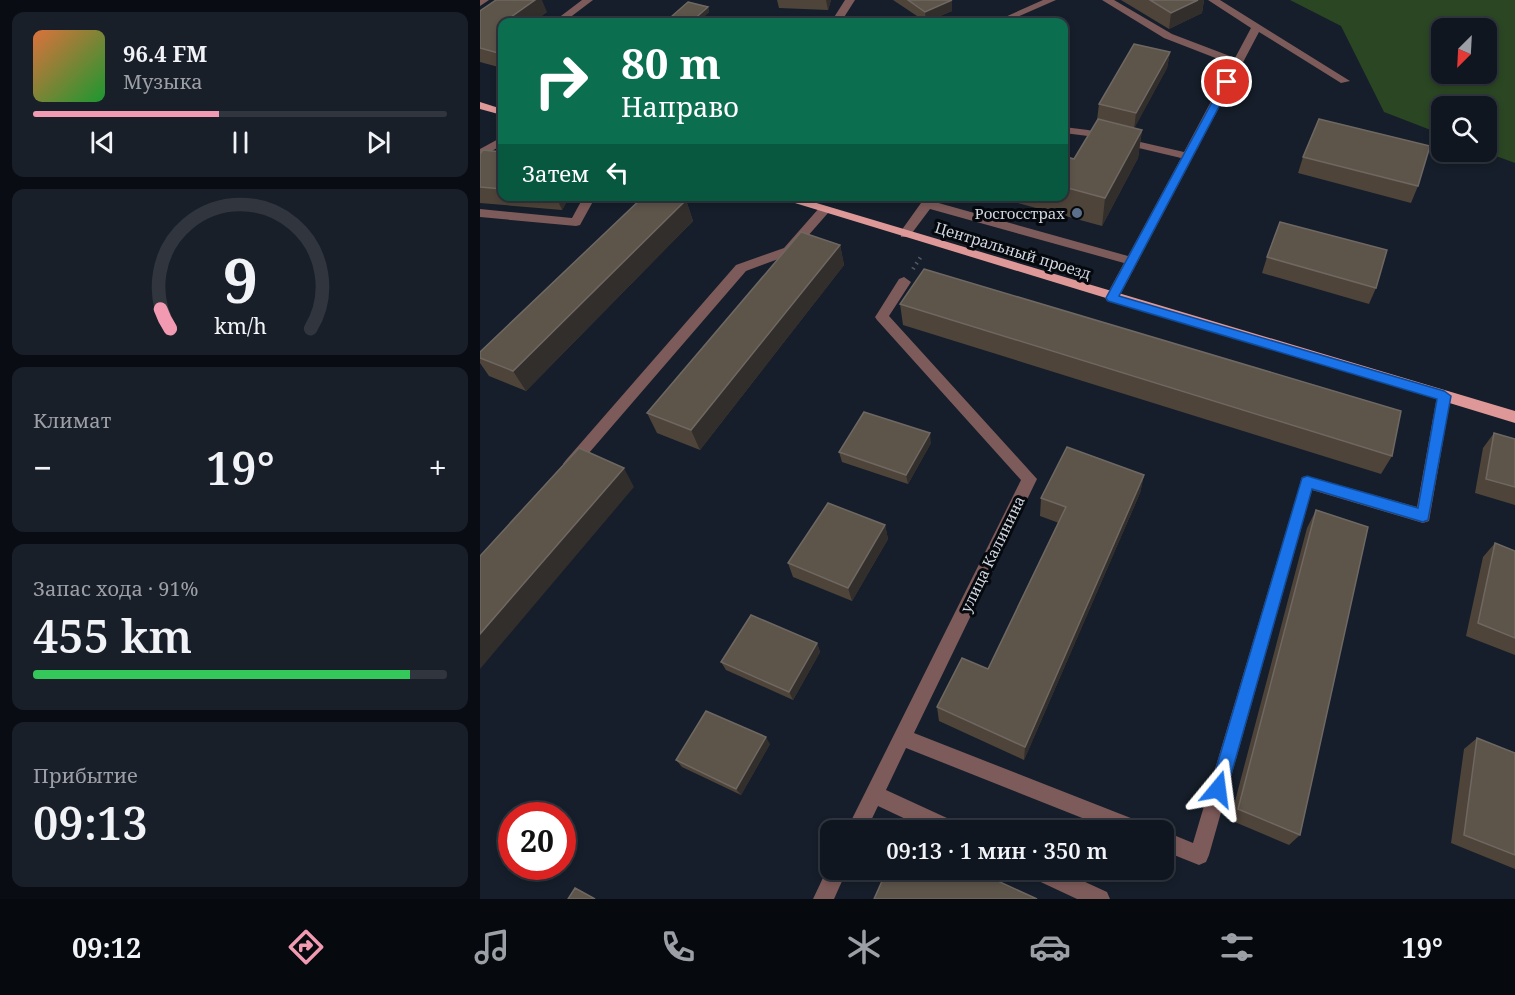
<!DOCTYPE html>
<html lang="ru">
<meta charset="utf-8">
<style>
body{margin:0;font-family:"Noto Serif",serif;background:#191f29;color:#f1f3f6;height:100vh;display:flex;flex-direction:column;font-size:22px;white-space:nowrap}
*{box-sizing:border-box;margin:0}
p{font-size:20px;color:#9c9fa5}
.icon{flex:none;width:33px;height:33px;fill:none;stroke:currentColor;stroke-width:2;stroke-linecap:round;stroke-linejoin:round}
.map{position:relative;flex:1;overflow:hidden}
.sheet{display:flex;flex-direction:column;gap:12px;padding:12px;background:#090c12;width:480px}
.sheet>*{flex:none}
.top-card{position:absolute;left:18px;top:18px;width:570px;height:183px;border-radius:12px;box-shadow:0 3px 9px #0003,0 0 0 2px #30353e;background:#0b6e4f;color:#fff;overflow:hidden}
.needle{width:39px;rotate:204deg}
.tools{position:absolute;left:951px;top:18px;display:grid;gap:12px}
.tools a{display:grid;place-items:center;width:66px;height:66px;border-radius:12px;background:#101620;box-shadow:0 3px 9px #0003,0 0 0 2px #30353e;font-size:30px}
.speed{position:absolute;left:18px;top:802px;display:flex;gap:12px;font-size:30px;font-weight:700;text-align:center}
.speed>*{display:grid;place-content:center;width:78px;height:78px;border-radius:50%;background:#101620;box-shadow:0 3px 9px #0003,0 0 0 2px #30353e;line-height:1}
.speed .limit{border:9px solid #d22;background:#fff;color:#111}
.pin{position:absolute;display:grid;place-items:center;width:51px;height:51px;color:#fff;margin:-26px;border:3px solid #fff;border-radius:50%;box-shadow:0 2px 6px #0007}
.me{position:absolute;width:66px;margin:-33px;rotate:16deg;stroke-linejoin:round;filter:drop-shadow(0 0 4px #0008)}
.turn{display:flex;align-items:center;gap:21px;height:126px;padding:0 24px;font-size:27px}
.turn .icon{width:78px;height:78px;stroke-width:2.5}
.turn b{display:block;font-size:42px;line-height:51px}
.then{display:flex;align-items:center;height:57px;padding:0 24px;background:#0003;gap:12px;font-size:22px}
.big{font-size:45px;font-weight:600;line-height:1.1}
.sheet .card{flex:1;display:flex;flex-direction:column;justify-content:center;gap:9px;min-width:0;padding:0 21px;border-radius:12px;background:#191f29}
.sheet .dial{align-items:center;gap:0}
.dial svg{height:156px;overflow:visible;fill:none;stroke:#30353e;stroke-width:7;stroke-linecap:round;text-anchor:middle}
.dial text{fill:#f1f3f6;stroke:none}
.song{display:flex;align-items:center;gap:18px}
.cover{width:72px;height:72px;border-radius:9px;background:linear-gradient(135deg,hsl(20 70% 55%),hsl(130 70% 35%))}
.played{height:6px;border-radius:3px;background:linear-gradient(90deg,#f19ab2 45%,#30353e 45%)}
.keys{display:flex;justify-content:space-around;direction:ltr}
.heat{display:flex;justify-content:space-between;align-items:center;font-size:33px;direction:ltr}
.charge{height:9px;border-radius:4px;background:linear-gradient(90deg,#34c759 91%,#30353e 0)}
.trip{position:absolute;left:340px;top:820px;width:354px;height:60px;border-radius:12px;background:#101620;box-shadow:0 3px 9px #0003,0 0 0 2px #30353e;font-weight:600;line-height:60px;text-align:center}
.menu{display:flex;height:96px;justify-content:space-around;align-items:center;background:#06090d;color:#9c9fa5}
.menu .icon{width:42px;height:42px}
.menu .active{color:#f19ab2}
.menu b{font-size:27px;color:#f1f3f6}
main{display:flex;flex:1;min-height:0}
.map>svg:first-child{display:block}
.green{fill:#2a4622;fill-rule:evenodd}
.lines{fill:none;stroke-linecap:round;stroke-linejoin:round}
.path{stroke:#515964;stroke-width:4;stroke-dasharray:1.5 4.5;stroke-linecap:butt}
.minor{fill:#7d5b5a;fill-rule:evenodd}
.major{fill:#de9897;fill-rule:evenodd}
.wall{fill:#4f4439}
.shaded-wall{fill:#322e2b}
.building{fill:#5d544a;stroke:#6f6862;stroke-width:1.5}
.route{fill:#1a73e8;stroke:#114b97;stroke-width:1.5}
.service-dot{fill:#5c6f8a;stroke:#05080d;stroke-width:2}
.labels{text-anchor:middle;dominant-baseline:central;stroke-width:6;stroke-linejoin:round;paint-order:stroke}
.poi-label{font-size:15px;fill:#d0d6df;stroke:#05080d;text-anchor:end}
.street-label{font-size:15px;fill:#d0d6df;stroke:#05080d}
</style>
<main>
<section class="sheet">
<div class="card">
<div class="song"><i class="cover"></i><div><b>96.4 FM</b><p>Музыка</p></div></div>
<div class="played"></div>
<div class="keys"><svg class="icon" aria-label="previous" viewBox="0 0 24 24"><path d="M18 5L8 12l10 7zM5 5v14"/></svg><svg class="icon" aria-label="pause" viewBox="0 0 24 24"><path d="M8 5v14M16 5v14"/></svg><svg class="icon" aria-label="next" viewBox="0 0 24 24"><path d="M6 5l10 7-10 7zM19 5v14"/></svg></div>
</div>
<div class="card dial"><svg viewBox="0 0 100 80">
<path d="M14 69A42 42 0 1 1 86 69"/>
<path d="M14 69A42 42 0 0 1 9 59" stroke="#f19ab2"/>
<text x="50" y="56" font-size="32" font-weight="700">9</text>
<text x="50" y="72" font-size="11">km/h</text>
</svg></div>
<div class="card"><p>Климат</p>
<div class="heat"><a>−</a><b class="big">19°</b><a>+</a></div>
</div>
<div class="card"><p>Запас хода · 91%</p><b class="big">455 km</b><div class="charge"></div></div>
<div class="card"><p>Прибытие</p><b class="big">09:13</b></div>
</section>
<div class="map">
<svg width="1035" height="899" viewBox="0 0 1035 899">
<rect width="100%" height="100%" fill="#151e2a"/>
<!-- green -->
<path class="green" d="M810 0H1035V163L1005 152 1006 106H962L961 134 904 112 861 26ZM962 28H1006V74H962Z"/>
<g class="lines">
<!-- path -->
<path class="path" d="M433 269 442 255"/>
<!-- minor -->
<path class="minor" d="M0 0H9L0 6Z
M102 0H113L84 22H73Z
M365 0H375L361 22H351Z
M563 0H576L526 22H514Z
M622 0H634L692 34 755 58 771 28 728 0H740L870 81 861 83 779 32 637 301H627L625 298 644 263 450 209 429 237H421V231L446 196H459L455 202 648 256 701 158 608 136 584 133V127L608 130 704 152 751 64 684 38Z
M22 137V145L0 158V149Z
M104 196H116L100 225 96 226 0 217V209L92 218Z
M344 206 348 207V213L312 254 266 271 96 468H86L83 464 86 460 256 265 304 248 340 207Z
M424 277 431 282 409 316 557 479 434 733 666 824 669 831H635L426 748 406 790 480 824 483 831H451L398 806 386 831H366L541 480 397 320 395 317 397 314 419 279Z
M964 390 971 396 949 521 943 523 832 490 729 855 726 862 719 865 684 851V831L713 843 822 477 827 476 937 507 957 396Z
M350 863 351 870H367L354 899H333Z
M547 870H579L627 892 630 899H597L550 877Z"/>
<!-- major -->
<path class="major" d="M0 102 22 109V115L0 109Z
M292 196H313L1035 411V423Z"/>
</g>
<!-- wall -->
<path class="wall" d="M297 0H351L348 10 299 8Z
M413 0H472V11L446 22Z
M641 0H724L722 13 689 29Z
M228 7 229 12 218 22H194L192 16Z
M0 11 67 12 53 22H22V68L0 62Z
M690 52 687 68 654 128 662 130 658 158 622 226 512 196H584V156L594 159 617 120 619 104Z
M22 152V196H90L82 210 0 203V154Z
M823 157 938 186 931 203 818 173Z
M206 200 213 221 46 391 9 376 0 363V358Z
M360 245 364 265 220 450 177 433 167 413Z
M787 257 896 288 889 304 782 273Z
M420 304 912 456 901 474 423 325Z
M1014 433 1035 439V505L995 493 1003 448Z
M451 443 428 484 362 462 359 452Z
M664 475 660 493 544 760 459 721 457 707 508 669 579 523 560 516 561 498Z
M836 510 820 835 809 845 750 820 827 528Z
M405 525 408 539 372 601 313 577 308 563Z
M1015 543 1035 551V655L986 636 1003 557Z
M337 643 340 652 313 700 246 670 241 662Z
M997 738 1035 753V869L971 843 984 749Z
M290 744 261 795 202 767 196 760Z"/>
<!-- shaded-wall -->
<path class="shaded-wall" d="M55 0H62L67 12 53 22H24Z
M346 0H351L348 10Z
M472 0V11L446 22 445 12Z
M718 0H724L722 13 689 29 691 13Z
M228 7 229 12 218 22H212V21Z
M690 52 687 68 654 129 656 113Z
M662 130 658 158 622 226 625 198Z
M76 196H90L82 210Z
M206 200 213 221 46 391 33 371Z
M360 245 364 265 220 450 211 430Z
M450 433 451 443 428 484 426 475Z
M144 468 154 487 0 669V634Z
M664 475 660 493 544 760 545 747Z
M405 525 408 539 372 601 368 588Z
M337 643 340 652 313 700 309 692Z
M286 737 290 744 261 795 256 789Z"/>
<!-- building -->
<path class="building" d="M16 0H55L24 22H22V54L0 48V11Z
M428 0H472L445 12Z
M670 0H718L691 13Z
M208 2 228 7 212 21 192 16Z
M345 17 364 22H339Z
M654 44 690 52 656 113 619 104Z
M618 119 662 130 625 198 584 187V156L594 159Z
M839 119 950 146 938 186 823 157Z
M3 150 22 152V189L0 187V154Z
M164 196H195L206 200 33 371 0 358V352Z
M800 222 907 250 896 288 787 257Z
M321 232 360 245 211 430 167 413Z
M444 269 921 411 912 456 420 304Z
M384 412 450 433 426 475 359 452Z
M1014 433 1035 439V487L1006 479Z
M587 447 664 475 545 747 457 707 482 658 508 669 586 507 561 498Z
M99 448 144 468 0 634V556Z
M348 503 405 525 368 588 308 563Z
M836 510 888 527 820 835 758 809Z
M1015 543 1035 551V638L998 623Z
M271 615 337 643 309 692 241 662Z
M226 711 286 737 256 789 196 760Z
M997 738 1035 753V855L984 835Z
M407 870H494L557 899H394Z
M95 888 115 899H88Z"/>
<!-- route -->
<path class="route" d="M747 79 752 82 639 296 964 391 971 396 948 520 943 522 832 489 747 789 744 795 738 798 732 795 730 789 822 478 827 476 938 508 957 399 628 301 626 298 743 82Z"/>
<!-- markers -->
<circle class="service-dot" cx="597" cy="213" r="6"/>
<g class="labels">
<!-- poi labels -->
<g class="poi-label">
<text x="585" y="213">Росгосстрах</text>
</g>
<!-- street labels -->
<g class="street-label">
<text transform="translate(533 250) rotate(17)">Центральный проезд</text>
<text transform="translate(512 554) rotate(-64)">улица Калинина</text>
</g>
</g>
</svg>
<div class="tools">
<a><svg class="needle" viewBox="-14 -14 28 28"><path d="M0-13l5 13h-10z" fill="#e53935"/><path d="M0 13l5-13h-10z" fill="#9c9fa5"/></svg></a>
<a><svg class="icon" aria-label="search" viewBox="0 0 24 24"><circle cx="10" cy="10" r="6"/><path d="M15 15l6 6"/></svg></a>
</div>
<div class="speed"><div class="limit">20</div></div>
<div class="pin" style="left:747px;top:82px;background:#d93025"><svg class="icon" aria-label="arrive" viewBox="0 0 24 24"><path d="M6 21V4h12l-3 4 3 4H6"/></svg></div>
<svg class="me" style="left:738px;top:789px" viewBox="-20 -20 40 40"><path d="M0-17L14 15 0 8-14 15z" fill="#1a73e8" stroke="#fff" stroke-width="4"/></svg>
<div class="trip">09:13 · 1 мин · 350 m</div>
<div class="top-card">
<div class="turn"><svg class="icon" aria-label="right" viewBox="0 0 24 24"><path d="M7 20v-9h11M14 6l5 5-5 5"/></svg><div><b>80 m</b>Направо</div></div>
<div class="then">Затем<svg class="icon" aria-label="left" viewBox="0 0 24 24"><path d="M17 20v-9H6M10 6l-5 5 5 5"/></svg></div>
</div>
</div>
</main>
<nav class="menu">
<b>09:12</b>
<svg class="icon active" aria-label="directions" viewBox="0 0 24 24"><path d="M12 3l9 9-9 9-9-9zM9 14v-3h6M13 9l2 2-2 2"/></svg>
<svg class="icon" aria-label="music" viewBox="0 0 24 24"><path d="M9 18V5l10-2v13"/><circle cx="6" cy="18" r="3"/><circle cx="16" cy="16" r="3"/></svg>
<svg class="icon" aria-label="phone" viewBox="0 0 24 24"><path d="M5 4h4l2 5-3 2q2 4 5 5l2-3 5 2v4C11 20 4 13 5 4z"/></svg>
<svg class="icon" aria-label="climate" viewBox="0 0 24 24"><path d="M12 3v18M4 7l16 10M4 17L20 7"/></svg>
<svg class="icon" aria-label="car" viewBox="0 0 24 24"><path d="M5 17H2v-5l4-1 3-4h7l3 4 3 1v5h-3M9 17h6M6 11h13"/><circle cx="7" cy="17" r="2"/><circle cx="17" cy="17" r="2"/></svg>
<svg class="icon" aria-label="filters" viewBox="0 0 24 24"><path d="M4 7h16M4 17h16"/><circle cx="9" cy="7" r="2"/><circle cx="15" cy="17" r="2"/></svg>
<b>19°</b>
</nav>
